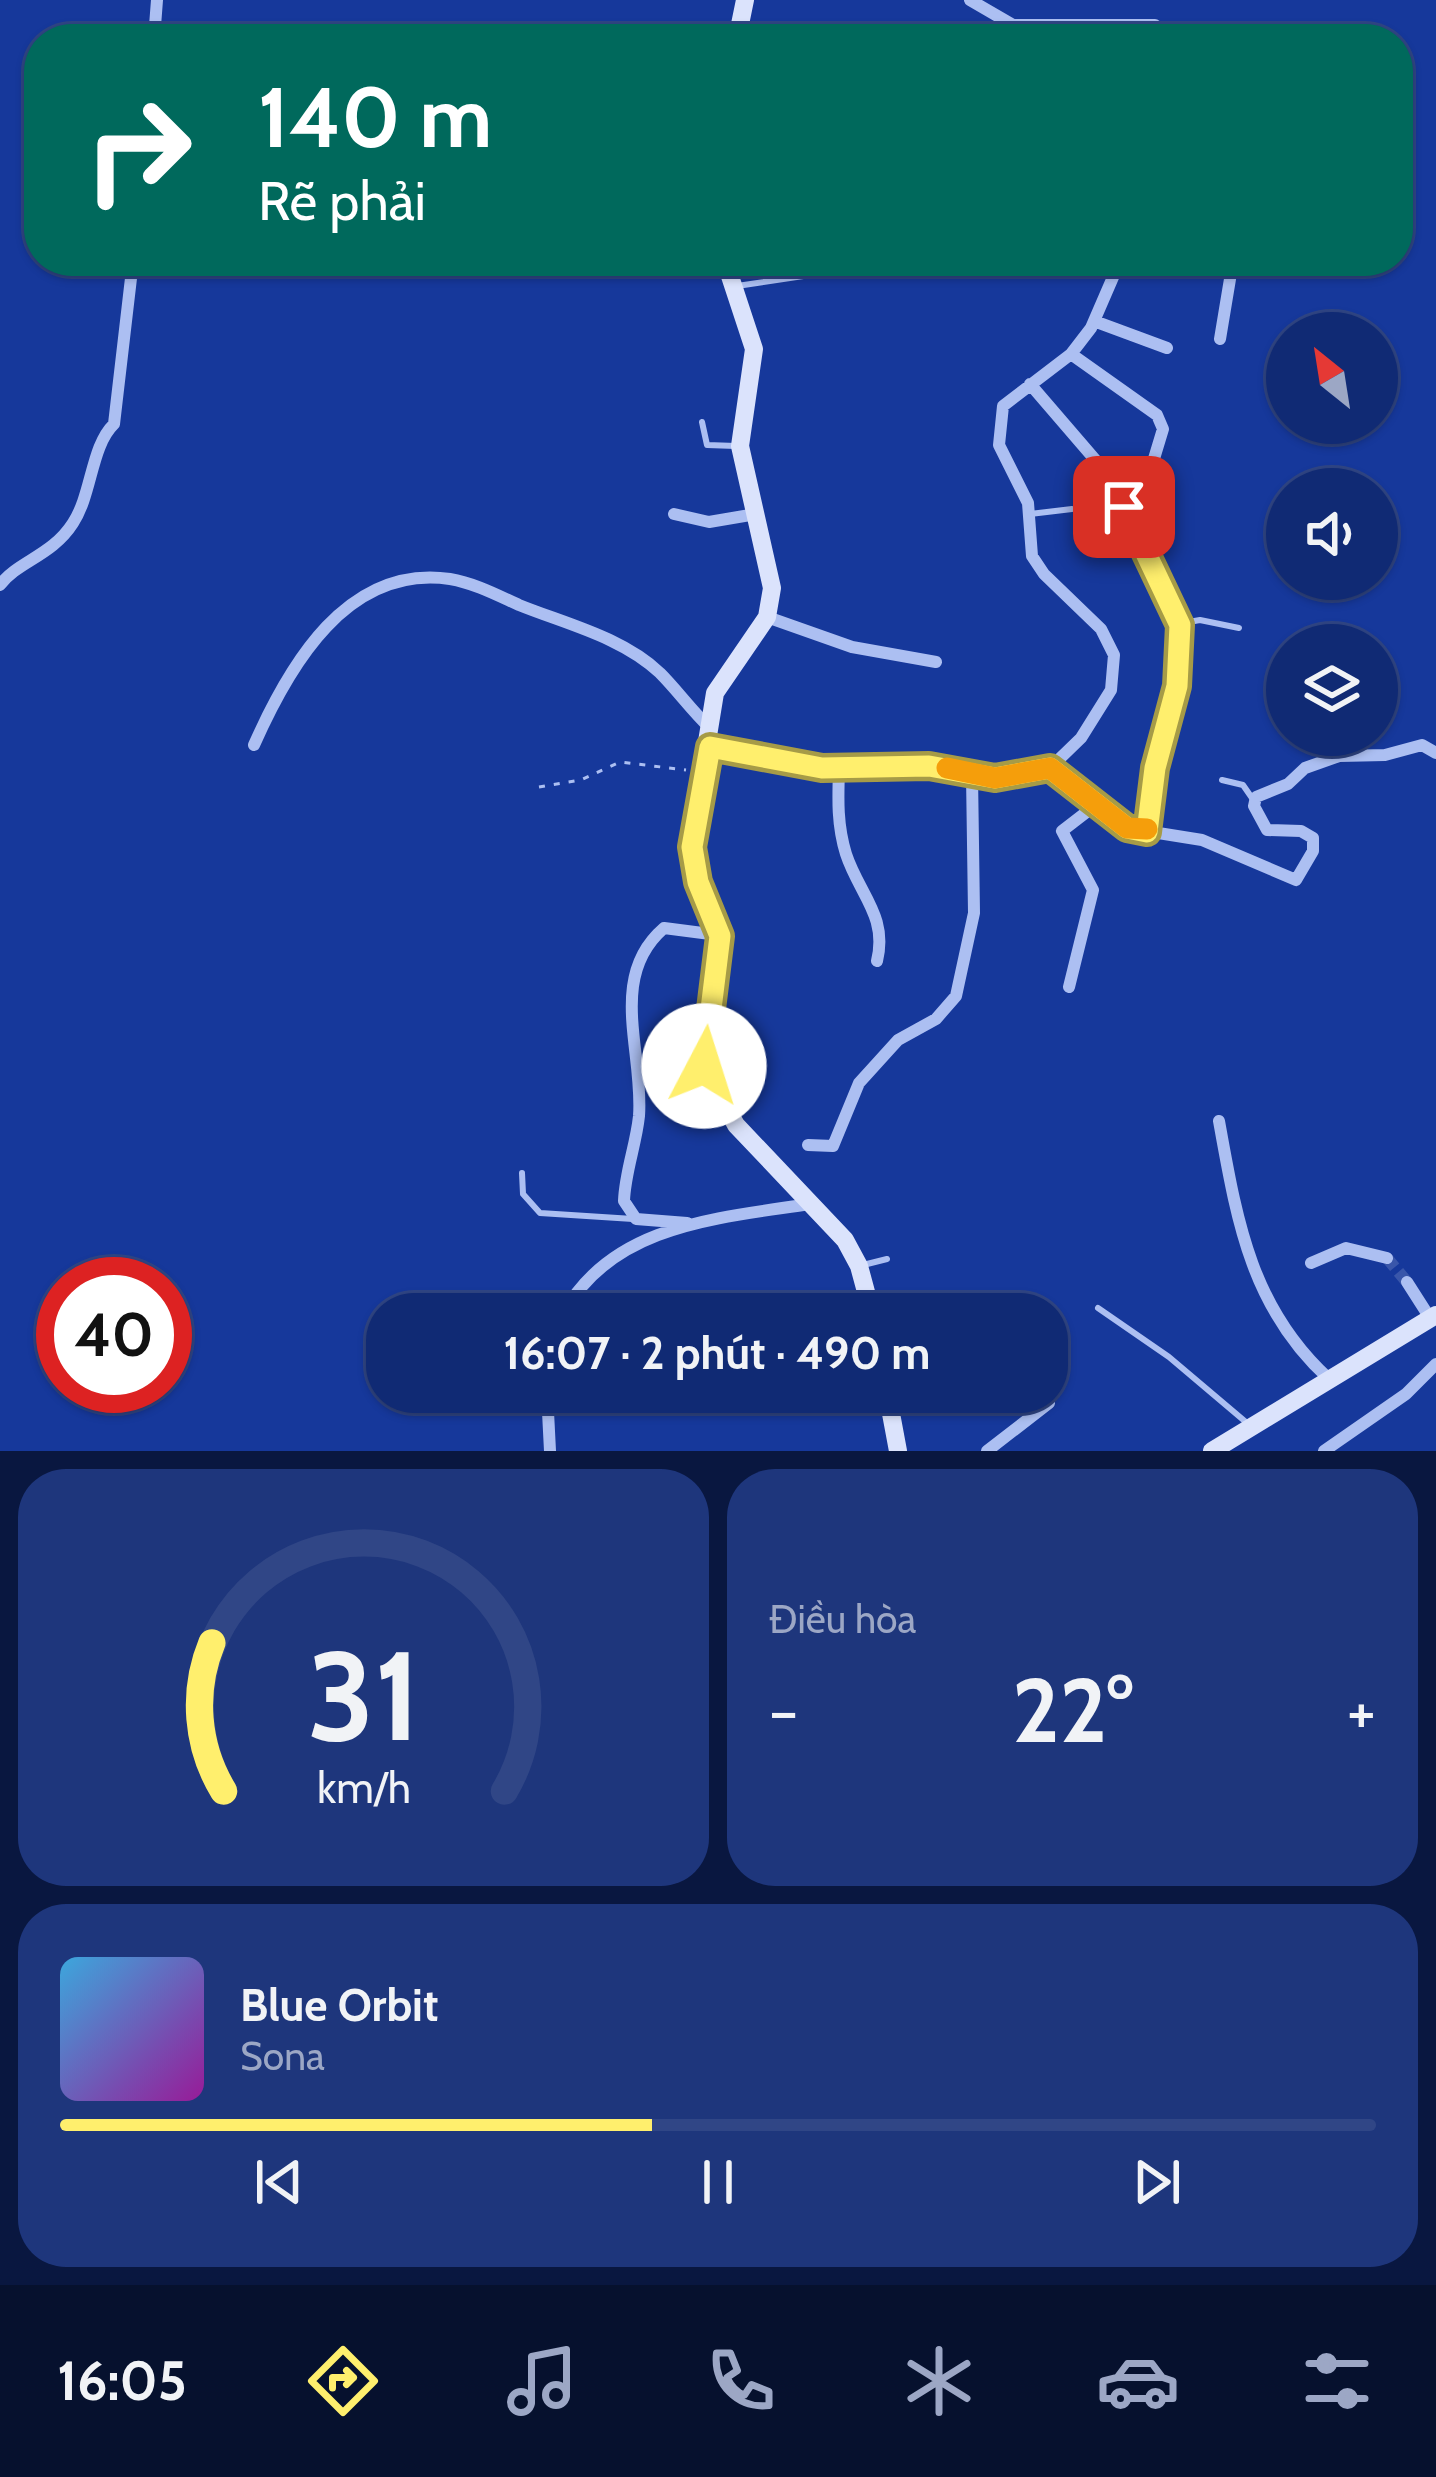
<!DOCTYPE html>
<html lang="vi">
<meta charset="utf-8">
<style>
body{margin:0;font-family:Cabin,sans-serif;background:#1e367c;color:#f1f3f6;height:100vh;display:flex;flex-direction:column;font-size:45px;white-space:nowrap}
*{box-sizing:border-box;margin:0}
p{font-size:39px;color:#9ca7c5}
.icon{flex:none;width:66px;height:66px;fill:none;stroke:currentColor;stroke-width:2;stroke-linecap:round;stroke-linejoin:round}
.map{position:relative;height:1451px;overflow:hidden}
.sheet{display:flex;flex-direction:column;gap:18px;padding:18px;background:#091740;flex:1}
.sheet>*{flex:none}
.guide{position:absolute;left:24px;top:24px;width:1389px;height:252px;border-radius:48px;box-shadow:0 3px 9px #0004,0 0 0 3px #304686;background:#00695c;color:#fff;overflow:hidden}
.needle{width:78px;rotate:330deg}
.fabs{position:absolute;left:1266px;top:312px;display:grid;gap:24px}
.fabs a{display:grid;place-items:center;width:132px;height:132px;border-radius:50%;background:#102a74;box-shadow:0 3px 9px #0004,0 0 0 3px #304686;font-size:60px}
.speed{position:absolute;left:36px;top:1257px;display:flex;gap:24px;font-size:60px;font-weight:700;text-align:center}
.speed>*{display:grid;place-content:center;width:156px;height:156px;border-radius:50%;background:#102a74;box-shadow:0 3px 9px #0004,0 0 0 3px #304686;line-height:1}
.speed .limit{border:18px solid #d22;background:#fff;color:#111}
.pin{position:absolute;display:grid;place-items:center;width:102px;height:102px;color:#fff;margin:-51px;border-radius:24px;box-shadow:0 6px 18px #0006}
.me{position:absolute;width:132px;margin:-66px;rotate:5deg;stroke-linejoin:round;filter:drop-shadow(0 0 9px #0008)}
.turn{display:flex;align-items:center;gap:42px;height:252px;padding:0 36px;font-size:54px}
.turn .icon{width:156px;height:156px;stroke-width:2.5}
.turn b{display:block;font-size:84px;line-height:102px}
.big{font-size:90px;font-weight:800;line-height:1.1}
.sheet .tile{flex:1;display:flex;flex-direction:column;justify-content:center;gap:18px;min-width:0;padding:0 42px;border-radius:48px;background:#1e367c}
.sheet .dial{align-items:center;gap:0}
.dial svg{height:312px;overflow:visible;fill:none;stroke:#304686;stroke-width:7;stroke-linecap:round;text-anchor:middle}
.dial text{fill:#f1f3f6;stroke:none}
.song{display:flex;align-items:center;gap:36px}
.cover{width:144px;height:144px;border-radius:18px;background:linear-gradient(135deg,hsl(200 70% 55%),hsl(300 70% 35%))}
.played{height:12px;border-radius:6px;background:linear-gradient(90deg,#ffef6d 45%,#304686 45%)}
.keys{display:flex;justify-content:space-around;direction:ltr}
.heat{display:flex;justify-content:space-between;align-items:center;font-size:66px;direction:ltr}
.sheet .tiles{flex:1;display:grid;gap:18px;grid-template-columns:1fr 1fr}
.tile:last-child{grid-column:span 2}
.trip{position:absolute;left:366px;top:1293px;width:702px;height:120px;border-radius:48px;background:#102a74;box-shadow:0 3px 9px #0004,0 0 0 3px #304686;font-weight:800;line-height:120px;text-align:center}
.menu{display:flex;height:192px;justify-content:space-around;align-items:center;background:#06112e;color:#9ca7c5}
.menu .icon{width:84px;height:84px}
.menu .selected{color:#ffef6d}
.menu b{font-size:54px;color:#f1f3f6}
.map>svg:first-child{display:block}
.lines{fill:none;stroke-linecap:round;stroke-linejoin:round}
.street-tunnel{stroke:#3956aa;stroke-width:12;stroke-dasharray:12 6;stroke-linecap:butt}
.path{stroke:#acbff2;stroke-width:3;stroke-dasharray:6 9;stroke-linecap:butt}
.lane{stroke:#acbff2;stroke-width:6}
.street{stroke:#acbff2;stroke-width:12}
.secondary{stroke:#dbe3fc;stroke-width:18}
.route-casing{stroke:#a69b47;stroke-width:30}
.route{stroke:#ffef6d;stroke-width:21}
.slow{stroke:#f59e0b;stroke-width:21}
</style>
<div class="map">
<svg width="1436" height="1451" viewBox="0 0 1436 1451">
<rect width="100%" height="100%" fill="#16389b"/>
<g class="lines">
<!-- street-tunnel -->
<path class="street-tunnel" d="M1387 1258 1407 1282"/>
<!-- path -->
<path class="path" d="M539 787 581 780 620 762 686 770"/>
<!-- lane -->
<path class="lane" d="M737 286 810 275
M702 422 707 445 736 446
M1030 514 1072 509
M1183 623 1200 620 1239 628
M1222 780 1243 785 1252 798
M522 1173 523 1194 540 1213 633 1219
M863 1265 887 1259
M1098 1308 1169 1357 1247 1423
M886 1314 915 1307"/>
<!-- street -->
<path class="street" d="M970 0 1013 25H1155V33L1141 39
M154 39 157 0
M995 39 1000 21
M1094 321 1167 348
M1220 339 1233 261
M1071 354 1157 415 1163 429 1153 462 1168 525
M1030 384 1110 477 1180 624 1177 686 1155 768 1147 833
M674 514 709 522 756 514
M0 585C18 561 52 556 73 523 92 494 91 446 114 424L133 261
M767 617 852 647 936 662
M254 745C289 666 347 564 450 579 474 583 497 595 519 605 566 624 622 637 660 673 677 690 692 711 710 728
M710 747 822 768 929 766 995 777 1050 768 1081 738 1111 690 1114 655 1101 629 1044 574 1032 556 1028 503 999 445 1003 406 1071 354 1091 328 1120 261
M1050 768 1127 828 1202 840 1296 880 1313 851V838L1301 831 1267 830 1254 806 1256 797 1288 784 1305 768 1339 756 1385 755 1422 745 1436 753
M839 769C838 799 837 825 846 854 859 894 888 916 877 961
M1069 987 1093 890 1062 831 1097 804
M1219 1121C1237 1221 1251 1308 1329 1379
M808 1145 833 1146 859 1083 898 1040 936 1019 956 996 974 913 972 775
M687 1223 636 1219 624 1201C625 1172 636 1145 639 1116 644 1052 607 977 664 928L718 935
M1311 1263 1346 1248 1387 1258
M1407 1282 1430 1318
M563 1314C612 1224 719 1218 810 1204
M547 1392 550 1451
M987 1451 1049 1403
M1324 1451 1406 1394 1436 1364"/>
<!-- secondary -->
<path class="secondary" d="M737 39 745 0
M725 261 754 349 740 446 772 588 767 617 715 693 696 809 694 866 721 952 703 1039 704 1066 736 1125 845 1240 859 1266 872 1314
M887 1392 898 1451
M1212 1451 1436 1315"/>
</g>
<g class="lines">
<defs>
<path id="route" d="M704 1066 720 936 698 882 692 847 710 747 822 768 929 766 995 778 1050 768 1127 828 1147 832 1155 768 1177 686 1180 625 1124 507"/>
</defs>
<!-- route casing -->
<use href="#route" class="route-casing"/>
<!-- route -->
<use href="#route" class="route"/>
<!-- slow -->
<path class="slow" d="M947 768 995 778 1050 768 1127 828 1147 829"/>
</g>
</svg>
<div class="fabs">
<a><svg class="needle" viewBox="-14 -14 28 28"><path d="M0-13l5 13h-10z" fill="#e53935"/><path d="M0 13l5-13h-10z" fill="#9ca7c5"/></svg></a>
<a><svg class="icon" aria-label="sound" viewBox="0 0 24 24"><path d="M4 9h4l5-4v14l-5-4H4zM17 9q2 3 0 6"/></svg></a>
<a><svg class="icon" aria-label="layers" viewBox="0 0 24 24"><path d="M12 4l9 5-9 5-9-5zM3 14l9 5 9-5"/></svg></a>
</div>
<div class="speed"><div class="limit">40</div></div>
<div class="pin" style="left:1124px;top:507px;background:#d93025"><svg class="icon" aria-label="arrive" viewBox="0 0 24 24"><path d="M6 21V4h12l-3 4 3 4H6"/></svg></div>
<svg class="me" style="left:704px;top:1066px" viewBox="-20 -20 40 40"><circle r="19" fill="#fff"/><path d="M0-13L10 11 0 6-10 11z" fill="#ffef6d"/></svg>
<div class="trip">16:07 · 2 phút · 490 m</div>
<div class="guide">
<div class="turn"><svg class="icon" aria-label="right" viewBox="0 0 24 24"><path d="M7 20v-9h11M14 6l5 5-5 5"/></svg><div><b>140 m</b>Rẽ phải</div></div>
</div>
</div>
<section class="sheet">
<div class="tiles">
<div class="tile dial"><svg viewBox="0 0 100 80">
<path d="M14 69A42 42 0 1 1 86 69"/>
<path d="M14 69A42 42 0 0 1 11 31" stroke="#ffef6d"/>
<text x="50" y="56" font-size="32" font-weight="700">31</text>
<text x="50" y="72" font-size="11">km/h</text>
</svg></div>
<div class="tile"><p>Điều hòa</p>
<div class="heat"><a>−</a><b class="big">22°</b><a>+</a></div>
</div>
<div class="tile">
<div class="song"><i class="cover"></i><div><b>Blue Orbit</b><p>Sona</p></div></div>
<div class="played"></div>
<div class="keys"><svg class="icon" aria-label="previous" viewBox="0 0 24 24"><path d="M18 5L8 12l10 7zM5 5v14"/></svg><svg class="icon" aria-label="pause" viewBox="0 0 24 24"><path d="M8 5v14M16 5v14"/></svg><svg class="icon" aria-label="next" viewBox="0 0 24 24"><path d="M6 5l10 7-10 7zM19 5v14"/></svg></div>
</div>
</div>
</section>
<nav class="menu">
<b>16:05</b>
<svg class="icon selected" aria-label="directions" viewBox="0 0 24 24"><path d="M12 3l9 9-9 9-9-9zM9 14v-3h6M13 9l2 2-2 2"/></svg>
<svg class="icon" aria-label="music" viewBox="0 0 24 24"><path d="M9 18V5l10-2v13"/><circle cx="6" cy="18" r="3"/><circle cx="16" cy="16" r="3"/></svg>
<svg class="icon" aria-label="phone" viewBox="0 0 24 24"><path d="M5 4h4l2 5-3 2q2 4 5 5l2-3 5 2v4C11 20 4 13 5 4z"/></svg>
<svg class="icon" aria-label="climate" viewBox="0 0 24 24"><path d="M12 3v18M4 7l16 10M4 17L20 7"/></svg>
<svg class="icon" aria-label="car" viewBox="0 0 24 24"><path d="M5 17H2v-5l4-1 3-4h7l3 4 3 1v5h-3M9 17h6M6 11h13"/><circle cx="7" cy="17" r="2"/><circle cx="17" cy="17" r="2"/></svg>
<svg class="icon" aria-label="filters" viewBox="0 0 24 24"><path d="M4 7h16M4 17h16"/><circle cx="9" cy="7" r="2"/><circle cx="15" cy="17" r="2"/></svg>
</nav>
